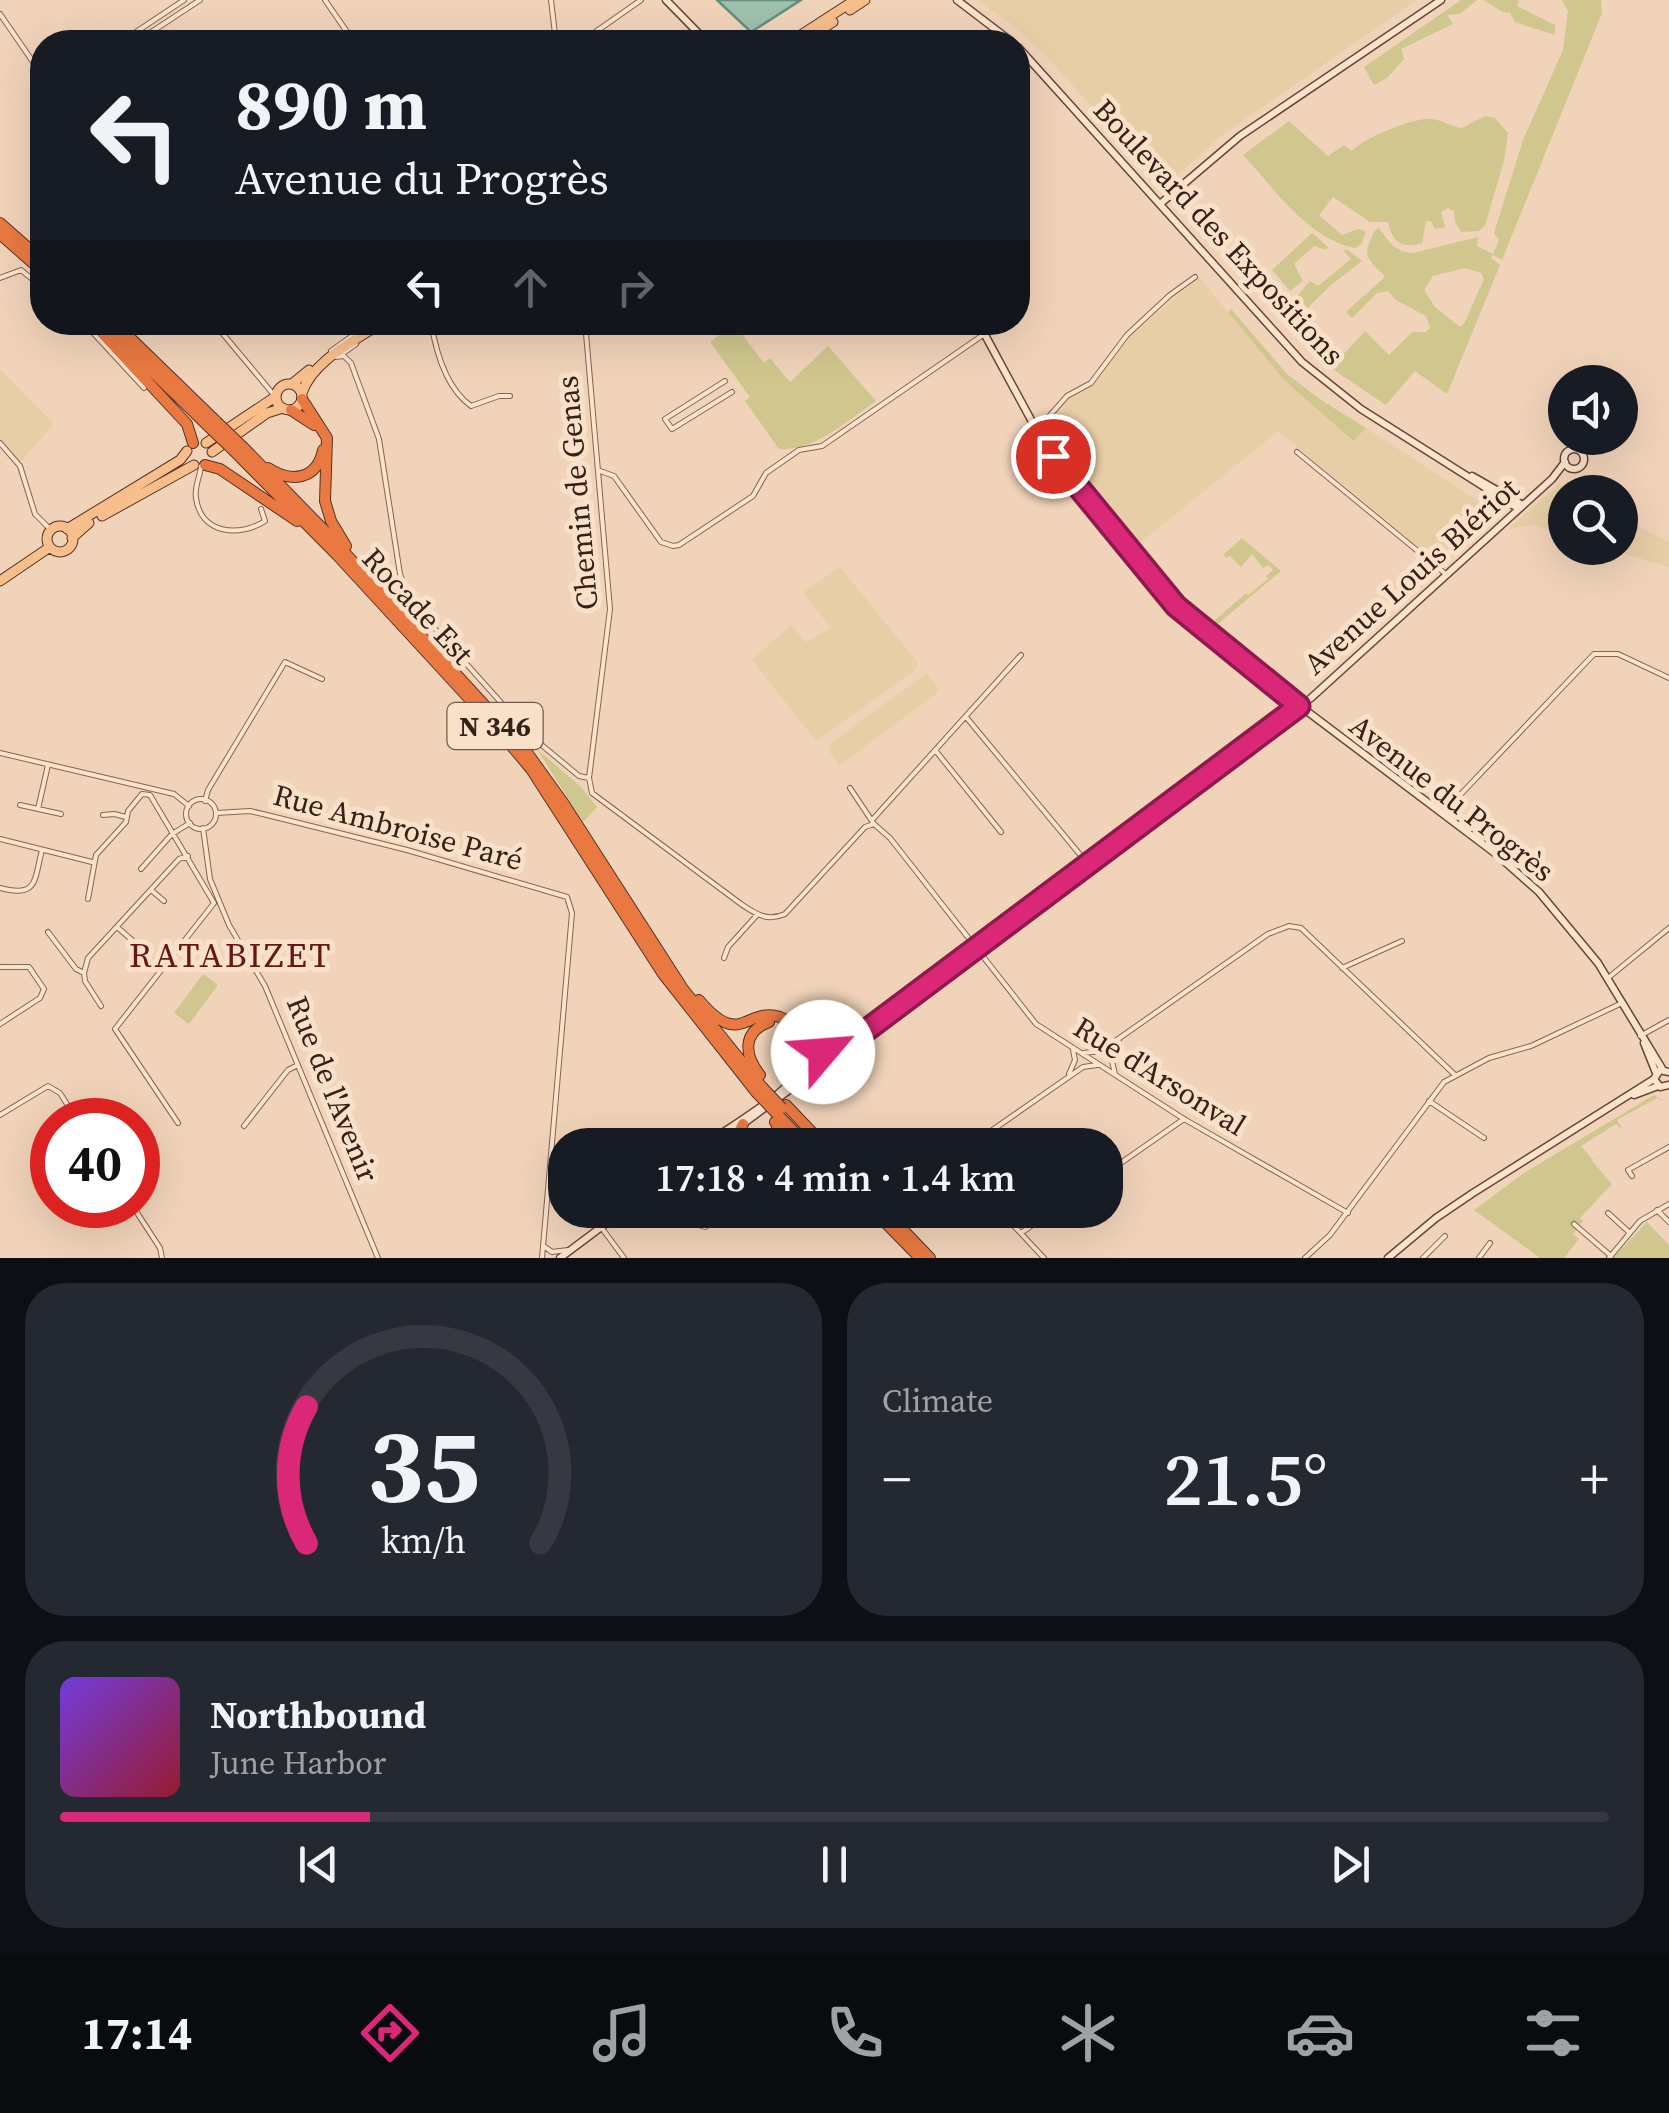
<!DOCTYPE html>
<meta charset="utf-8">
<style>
body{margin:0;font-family:"Source Serif 4",serif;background:#242831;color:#f1f3f6;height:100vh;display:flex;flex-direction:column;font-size:38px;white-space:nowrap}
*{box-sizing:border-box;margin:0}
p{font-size:32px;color:#9ea1a6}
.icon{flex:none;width:55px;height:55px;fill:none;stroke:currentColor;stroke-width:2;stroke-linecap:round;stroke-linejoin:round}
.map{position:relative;height:1258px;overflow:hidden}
.side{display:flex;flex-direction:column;gap:25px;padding:25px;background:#0d0f14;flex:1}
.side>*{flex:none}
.banner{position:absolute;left:30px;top:30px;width:1000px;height:305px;border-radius:40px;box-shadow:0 10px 40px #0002;background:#171b24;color:#f1f3f6;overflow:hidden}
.buttons{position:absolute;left:1548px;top:365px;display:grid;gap:20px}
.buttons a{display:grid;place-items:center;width:90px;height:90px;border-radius:50%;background:#171b24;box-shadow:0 10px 40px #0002;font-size:50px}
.speed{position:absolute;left:30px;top:1098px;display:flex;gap:20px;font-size:50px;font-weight:700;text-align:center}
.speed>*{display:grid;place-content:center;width:130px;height:130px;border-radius:50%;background:#171b24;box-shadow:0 10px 40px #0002;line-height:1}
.speed .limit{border:15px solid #d22;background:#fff;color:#111}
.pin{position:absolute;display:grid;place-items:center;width:85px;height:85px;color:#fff;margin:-42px;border:5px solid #fff;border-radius:50%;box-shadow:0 2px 10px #0007}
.me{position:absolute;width:110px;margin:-55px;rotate:63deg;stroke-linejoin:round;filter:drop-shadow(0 0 8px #0008)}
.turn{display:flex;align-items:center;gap:35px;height:210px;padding:0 40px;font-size:45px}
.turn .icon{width:130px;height:130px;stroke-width:2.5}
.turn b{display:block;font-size:70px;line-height:85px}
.lanes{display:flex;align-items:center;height:95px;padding:0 40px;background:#0003;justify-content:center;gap:50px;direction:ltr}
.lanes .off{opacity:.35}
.big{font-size:75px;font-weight:600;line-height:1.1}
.side .tile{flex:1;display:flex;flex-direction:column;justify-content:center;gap:15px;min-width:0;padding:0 35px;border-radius:40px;background:#242831}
.side .dial{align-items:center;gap:0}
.dial svg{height:260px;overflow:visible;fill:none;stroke:#363941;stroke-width:7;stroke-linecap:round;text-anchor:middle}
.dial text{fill:#f1f3f6;stroke:none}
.song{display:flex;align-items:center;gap:30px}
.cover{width:120px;height:120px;border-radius:15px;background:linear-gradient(135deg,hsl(260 70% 55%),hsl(350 70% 35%))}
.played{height:10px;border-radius:5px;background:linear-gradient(90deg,#db2777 20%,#363941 20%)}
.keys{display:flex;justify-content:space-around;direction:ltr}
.heat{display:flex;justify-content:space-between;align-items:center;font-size:55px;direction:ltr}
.side .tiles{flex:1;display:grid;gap:25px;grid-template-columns:1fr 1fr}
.tile:last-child{grid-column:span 2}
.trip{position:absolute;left:548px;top:1128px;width:575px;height:100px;border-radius:40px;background:#171b24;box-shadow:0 10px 40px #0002;font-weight:600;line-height:100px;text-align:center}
.menu{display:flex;height:160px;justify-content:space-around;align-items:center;background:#090b0e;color:#9ea1a6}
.menu .icon{width:70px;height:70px}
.menu .on{color:#db2777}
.menu b{font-size:45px;color:#f1f3f6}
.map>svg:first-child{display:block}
.farmland{fill:#e7cea6}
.green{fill:#cfc78d;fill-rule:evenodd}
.water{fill:#9ec0af;stroke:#668e7b;stroke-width:2.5}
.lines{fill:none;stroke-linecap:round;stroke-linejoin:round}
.street-casing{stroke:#886353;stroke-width:6}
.secondary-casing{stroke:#694437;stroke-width:9}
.primary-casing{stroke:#553328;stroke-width:11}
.highway-casing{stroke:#553328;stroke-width:12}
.street{stroke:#fbe3cc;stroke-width:4}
.secondary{stroke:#fbe3cc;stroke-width:6}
.primary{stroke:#f8be8c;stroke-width:9}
.highway{stroke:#e97941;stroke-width:10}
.highway-bridge-casing{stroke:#553328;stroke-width:12;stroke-linecap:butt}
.highway-bridge{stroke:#e97941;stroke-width:10}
.route-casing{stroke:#8e194d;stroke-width:25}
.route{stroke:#db2777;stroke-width:18}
.labels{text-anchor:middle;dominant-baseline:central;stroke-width:10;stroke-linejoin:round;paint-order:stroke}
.shield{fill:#f8e0c9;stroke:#705a4e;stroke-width:2.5}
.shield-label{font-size:28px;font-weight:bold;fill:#362119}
.street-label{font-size:30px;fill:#362119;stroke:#f8e0c9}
.quarter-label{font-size:35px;letter-spacing:2.5px;fill:#651617;stroke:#f8e0c9}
</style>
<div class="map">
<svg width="1669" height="1258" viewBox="0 0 1669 1258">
<rect width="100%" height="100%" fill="#f1d3b9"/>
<!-- farmland -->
<path class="farmland" d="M978 0H1417L1221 136 1164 187 1045 55 1014 26Z
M1199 277 1284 380 1352 441 1366 428 1498 514 1442 566 1278 431 1134 548 1045 430 1064 402 1093 386 1130 337Z
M0 369 54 424 20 462 0 438Z
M1559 484 1574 492H1565V535L1535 525 1508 529Z
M1620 518 1669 542V567L1607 548H1620Z
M840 567 918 663 914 671 816 741 752 660 791 625 806 642 831 628 803 592Z
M927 673 939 690 937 693 839 766 829 751 831 743Z"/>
<!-- green -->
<path class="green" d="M1461 0H1477L1460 14 1447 15 1453 24 1401 49 1404 59 1387 78 1374 85 1364 67Z
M1483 0H1519L1517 6 1555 25V35L1515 22 1510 13 1503 12Z
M1562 0H1601L1602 13 1502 260 1493 255 1491 258 1500 265 1447 394 1415 371 1386 405 1331 368 1365 331 1389 355 1412 332H1426L1430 328 1426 316 1396 300 1388 291 1377 293 1352 318 1346 312 1385 277C1365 255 1362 258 1375 230L1379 228C1389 242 1395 252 1413 253L1478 237 1477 246 1493 254 1499 240 1494 233 1523 140 1563 50 1568 11ZM1465 268 1481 273 1484 279 1465 322 1460 327 1435 307 1424 290 1433 276Z
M1485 116 1495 118 1508 133 1504 161 1485 225 1479 231 1461 232 1455 222 1454 211 1448 208 1441 212 1445 227 1435 229 1431 221H1426L1422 243C1401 250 1392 241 1388 222H1370L1333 197 1319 215 1342 235 1358 229 1366 231 1362 243 1356 248C1309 240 1274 188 1243 155L1289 121 1328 156 1344 145 1352 151C1363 138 1415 117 1432 119 1443 120 1451 127 1462 128Z
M1312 233 1328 247 1326 250 1314 246 1294 264 1303 281 1290 291 1272 270Z
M1343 250H1348L1362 261 1331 285 1297 318 1288 310V300L1297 296 1310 281 1318 286 1351 259Z
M1231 309 1287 374 1321 400 1366 428 1353 441 1284 380 1228 312Z
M734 324 764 363 770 358 790 382 828 346 876 401C848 420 814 452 779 449L745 401 750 397 710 342Z
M1242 538 1281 571 1213 628 1185 604V602L1184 603 1180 595 1199 610 1195 611 1197 614H1204L1212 623 1246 593 1248 595 1268 579 1266 576 1273 570 1269 565 1263 568 1252 554 1241 567 1230 556 1226 558 1223 555Z
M537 749 581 787 597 807 583 822Z
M203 974 218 985 189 1024 174 1013Z
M1654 1095 1667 1103 1657 1098 1617 1120 1623 1130 1616 1124 1581 1146 1593 1160 1624 1142 1592 1161 1612 1184 1580 1218 1583 1221 1573 1234 1579 1239 1564 1258H1540L1474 1210 1524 1173Z
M1647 1222 1669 1245V1258H1613Z"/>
<!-- water -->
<path class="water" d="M717 0H801L751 32Z"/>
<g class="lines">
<defs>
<path id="street" d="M325 0 354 42
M551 0 556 42
M0 14 42 75
M121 42 184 0
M136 42 200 0
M581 42 641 0
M42 90V97
M0 278 21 270 42 287
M83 322 144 388
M213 322 274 395
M431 322C436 353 446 388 471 406L499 396H510
M585 322 610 609 589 778 592 793 741 904C756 914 767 922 785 914L865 827 874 824
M331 351 372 322
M339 356 356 344
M335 357 344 356 351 363 379 439 400 574 410 601 532 737 579 776 589 778
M725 381 665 419 672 429 732 392
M1032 429 1044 422 1067 396 1091 383 1127 335 1170 295 1195 277
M0 443 20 466 35 514 51 530
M1297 452 1447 575
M201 466C200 477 194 487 196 498 201 535 240 537 265 521L261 509
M600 471 614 476 661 542 673 546 679 545 753 496 766 473 799 450 822 446 983 335
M966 717 1087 863
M935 750 1001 832
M0 753 174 794 189 806
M850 788 874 824 890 838 1036 1024 1184 1119 1348 1213
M186 814a15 15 0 1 1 30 0a15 15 0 1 1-30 0Z
M205 801 208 790 285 662 322 679
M20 805 61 814
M38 809 48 765
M216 813 250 811 267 815 407 850 567 897 572 913 542 1258
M1443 813 1594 654H1618L1669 678
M103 815 114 814 126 817
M873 819 1021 655
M203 828 210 879 229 925 265 986 378 1258
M0 839 92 862
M141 869 172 834 190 823
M0 888C38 898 34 881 42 850
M151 890 164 901
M88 899 96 855 126 822 128 811 142 794 150 795 214 903 115 1029 178 1123
M117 927 132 940
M48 932 76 969 84 973 85 981 101 1006
M724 958 728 947 757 915
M1342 968 1402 941
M84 973 88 958 179 859 188 856
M1608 978 1669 928
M0 1024 40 998 44 989 29 967H1
M1640 1036 1669 1020
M1083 1053 1101 1051 1268 934 1289 926 1301 928 1455 1075
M1069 1074 1075 1060 1073 1050
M1115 1074 1111 1057 1119 1042
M1429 1101 1484 1138
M0 1115 48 1086 60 1093 77 1120
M244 1126 288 1070 296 1066
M971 1145 1083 1067 1097 1065
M1105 1174 1184 1119
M1632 1176 1628 1170 1669 1147
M132 1205 160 1248 162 1258
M687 1210 699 1225 705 1227 726 1214
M999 1210 1044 1258
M1657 1210 1669 1222
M1608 1213 1630 1233
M1574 1224 1611 1256
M601 1227 624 1258
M1021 1233 1054 1210
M545 1247 552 1252 568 1250
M1305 1258 1330 1235 1444 1082 1489 1058 1531 1046 1622 1003
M1423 1258 1445 1236
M1479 1258 1490 1243
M1609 1258 1640 1221 1669 1204"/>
<path id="secondary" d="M666 0 707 42
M957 0 1012 42
M1018 47 1302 362 1361 409 1519 509
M1160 204 1240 136 1441 0
M978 322 1043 442 1171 601 1271 684 1496 854 1539 892 1598 963 1663 1070
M1564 459a10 10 0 1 1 20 0a10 10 0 1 1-20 0Z
M1472 476 1523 505
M1644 1043 1656 1073
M821 1047 823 1054 819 1060 812 1063 806 1059 804 1052 809 1044C833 1044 839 1042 862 1029
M823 1054 849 1044 1311 698 1552 479 1565 462
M1669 1072 1660 1070 1654 1079 1660 1087 1669 1085
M1634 1095 1658 1086
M705 1145C732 1124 796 1091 806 1059
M714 1145 796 1085 814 1063
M560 1258 624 1210
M1388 1258 1436 1218 1473 1193 1654 1079"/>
<path id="primary" d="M850 10 865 0
M790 42 855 0
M802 42 833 22
M276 397a13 13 0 1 1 26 0a13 13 0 1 1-26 0Z
M292 384 309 370
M302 393C313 360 355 341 383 322
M206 443 275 397
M212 452 267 413 283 408
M102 516 194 465
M47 539a13 13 0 1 1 26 0a13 13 0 1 1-26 0Z
M67 529 180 460 187 451
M72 538 89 523
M0 581 50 547"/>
<path id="highway" d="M0 223 42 260
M0 234 42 271
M92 322 187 424 193 443
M101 322 209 427
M114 322 217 422
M302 399 327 438 325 501 331 521 346 546
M291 410 314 425
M243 447 324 530 523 747 564 804 683 989 762 1087
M235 452 337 555 498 730 531 769 663 974 756 1092
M205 465 220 469 297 521
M268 468C291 483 317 480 323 450
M699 1000C741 1050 746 1006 780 1017 793 1022 803 1035 813 1044
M760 1075C744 1055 742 1032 769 1022
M786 1105 824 1145
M777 1114 807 1145
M775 1122 788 1145
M716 1137 730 1145
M733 1145 743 1124
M873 1210 920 1258
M884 1210 930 1258"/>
</defs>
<!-- street casing -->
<use href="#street" class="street-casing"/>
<!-- secondary casing -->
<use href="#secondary" class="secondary-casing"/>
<!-- primary casing -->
<use href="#primary" class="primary-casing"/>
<!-- highway casing -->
<use href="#highway" class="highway-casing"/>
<!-- street -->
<use href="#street" class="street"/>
<!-- secondary -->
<use href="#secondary" class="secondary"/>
<!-- primary -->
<use href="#primary" class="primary"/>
<!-- highway -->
<use href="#highway" class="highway"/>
<defs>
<path id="highway-bridge" d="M217 422 243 447
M209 427 235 452
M762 1087 782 1108
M756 1092 777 1114"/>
</defs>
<!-- highway-bridge casing -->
<use href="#highway-bridge" class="highway-bridge-casing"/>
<!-- highway-bridge -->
<use href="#highway-bridge" class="highway-bridge"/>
</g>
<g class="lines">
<defs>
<path id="route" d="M823 1052 848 1044 1299 706 1176 606 1053 456"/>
</defs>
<!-- route casing -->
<use href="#route" class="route-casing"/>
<!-- route -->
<use href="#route" class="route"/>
</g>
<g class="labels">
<!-- shield labels -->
<rect class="shield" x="447.5" y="703" width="95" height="46" rx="8"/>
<g class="shield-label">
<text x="495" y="726">N 346</text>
</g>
<!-- street labels -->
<g class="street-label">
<text transform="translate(1219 232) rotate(47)">Boulevard des Expositions</text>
<text transform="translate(577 493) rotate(-95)">Chemin de Genas</text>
<text transform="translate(1411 576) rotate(-42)">Avenue Louis Blériot</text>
<text transform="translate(418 606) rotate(47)">Rocade Est</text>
<text transform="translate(1452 798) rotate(38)">Avenue du Progrès</text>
<text transform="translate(398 827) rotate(15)">Rue Ambroise Paré</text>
<text transform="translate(1160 1076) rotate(32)">Rue d'Arsonval</text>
<text transform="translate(333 1089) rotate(68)">Rue de l'Avenir</text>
</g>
<!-- quarter labels -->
<g class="quarter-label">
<text x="231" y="955">RATABIZET</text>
</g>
</g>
</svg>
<div class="buttons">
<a><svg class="icon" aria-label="sound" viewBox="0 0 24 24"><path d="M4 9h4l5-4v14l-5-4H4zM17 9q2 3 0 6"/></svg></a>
<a><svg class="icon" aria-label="search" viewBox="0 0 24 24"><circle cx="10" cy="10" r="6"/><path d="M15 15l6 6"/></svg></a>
</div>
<div class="speed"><div class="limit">40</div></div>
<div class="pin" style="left:1053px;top:456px;background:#d93025"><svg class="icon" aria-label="arrive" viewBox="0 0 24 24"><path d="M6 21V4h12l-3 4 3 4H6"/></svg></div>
<svg class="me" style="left:823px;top:1052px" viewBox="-20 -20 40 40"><circle r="19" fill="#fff"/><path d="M0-13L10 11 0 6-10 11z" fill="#db2777"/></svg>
<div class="trip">17:18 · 4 min · 1.4 km</div>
<div class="banner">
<div class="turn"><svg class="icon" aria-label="left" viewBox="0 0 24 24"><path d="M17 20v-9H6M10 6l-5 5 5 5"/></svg><div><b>890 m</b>Avenue du Progrès</div></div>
<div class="lanes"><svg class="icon" aria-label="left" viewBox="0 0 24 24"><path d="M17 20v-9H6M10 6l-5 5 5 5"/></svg><svg class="icon off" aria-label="ahead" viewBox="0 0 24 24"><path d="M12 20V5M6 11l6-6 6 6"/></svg><svg class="icon off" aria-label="right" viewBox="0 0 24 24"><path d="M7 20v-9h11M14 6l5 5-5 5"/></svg></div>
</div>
</div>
<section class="side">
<div class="tiles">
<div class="tile dial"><svg viewBox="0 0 100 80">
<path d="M14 69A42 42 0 1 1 86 69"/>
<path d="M14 69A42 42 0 0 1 14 27" stroke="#db2777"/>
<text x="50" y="56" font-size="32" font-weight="700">35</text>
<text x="50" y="72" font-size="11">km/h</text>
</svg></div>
<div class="tile"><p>Climate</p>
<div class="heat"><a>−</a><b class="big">21.5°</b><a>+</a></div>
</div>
<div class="tile">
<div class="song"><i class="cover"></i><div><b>Northbound</b><p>June Harbor</p></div></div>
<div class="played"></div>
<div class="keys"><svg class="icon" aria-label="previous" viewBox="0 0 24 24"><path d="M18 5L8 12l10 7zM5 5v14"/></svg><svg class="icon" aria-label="pause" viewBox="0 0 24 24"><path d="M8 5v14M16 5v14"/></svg><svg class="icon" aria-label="next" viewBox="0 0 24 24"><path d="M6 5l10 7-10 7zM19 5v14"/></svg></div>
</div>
</div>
</section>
<nav class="menu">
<b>17:14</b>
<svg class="icon on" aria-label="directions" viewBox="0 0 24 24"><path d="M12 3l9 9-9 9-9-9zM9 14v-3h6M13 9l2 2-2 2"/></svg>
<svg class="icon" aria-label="music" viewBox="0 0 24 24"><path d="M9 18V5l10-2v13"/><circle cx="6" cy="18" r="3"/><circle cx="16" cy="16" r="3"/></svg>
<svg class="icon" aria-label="phone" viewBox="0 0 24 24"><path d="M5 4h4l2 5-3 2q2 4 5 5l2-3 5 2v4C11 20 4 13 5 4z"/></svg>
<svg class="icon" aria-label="climate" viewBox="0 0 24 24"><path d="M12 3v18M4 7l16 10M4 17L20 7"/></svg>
<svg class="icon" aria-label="car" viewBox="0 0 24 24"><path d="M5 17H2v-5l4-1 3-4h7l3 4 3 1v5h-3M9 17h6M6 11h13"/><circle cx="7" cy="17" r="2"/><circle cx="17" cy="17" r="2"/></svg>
<svg class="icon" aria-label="filters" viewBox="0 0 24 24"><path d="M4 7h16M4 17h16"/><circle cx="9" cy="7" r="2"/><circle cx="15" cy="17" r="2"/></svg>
</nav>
